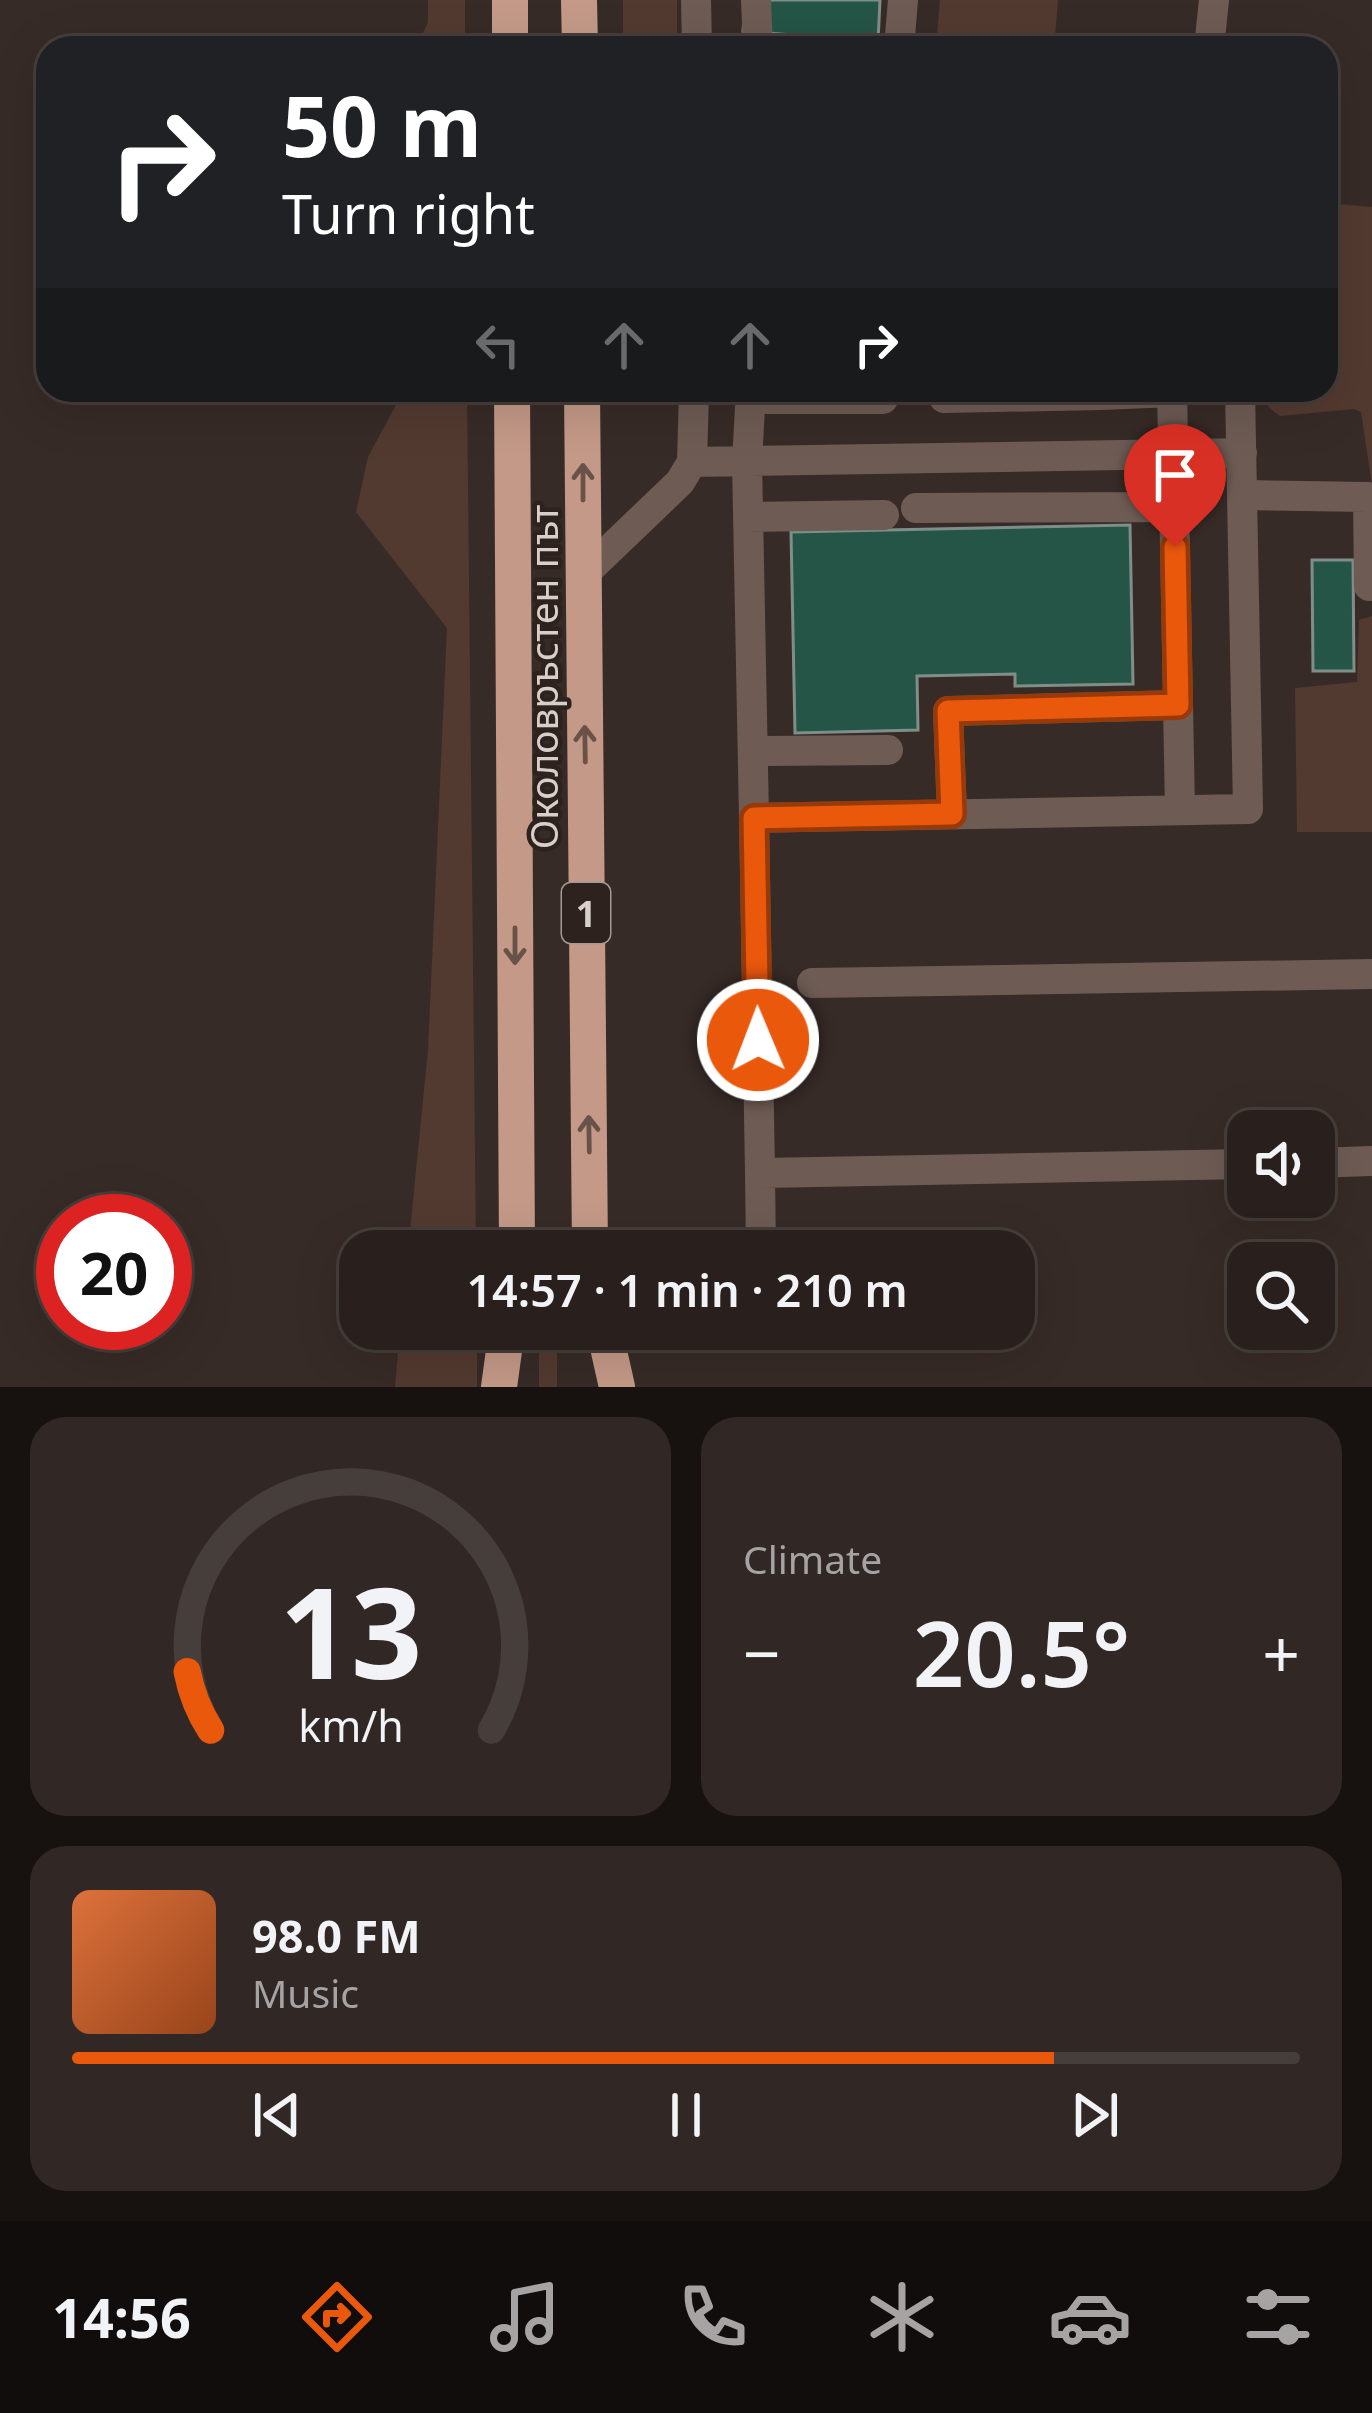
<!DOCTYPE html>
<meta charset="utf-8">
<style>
body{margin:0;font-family:"Noto Sans",sans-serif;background:#312826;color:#f1f3f6;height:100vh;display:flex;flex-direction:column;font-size:45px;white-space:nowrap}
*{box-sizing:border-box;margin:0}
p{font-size:39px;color:#a5a3a4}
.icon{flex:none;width:66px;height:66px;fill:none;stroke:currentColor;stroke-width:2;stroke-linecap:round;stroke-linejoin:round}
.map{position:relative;height:1387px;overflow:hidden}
.side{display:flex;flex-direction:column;gap:30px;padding:30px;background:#171210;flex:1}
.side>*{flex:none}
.banner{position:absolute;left:36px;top:36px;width:1302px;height:366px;border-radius:36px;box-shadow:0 12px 48px #0002,0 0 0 3px #453e3b;background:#202124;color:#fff;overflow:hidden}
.buttons{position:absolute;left:1227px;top:1110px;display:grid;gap:24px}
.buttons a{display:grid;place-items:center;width:108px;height:108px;border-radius:24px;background:#29201d;box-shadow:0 12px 48px #0002,0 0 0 3px #453e3b;font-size:60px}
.speed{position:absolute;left:36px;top:1194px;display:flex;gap:24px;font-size:60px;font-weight:700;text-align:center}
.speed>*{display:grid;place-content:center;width:156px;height:156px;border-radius:50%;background:#29201d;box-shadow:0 12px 48px #0002,0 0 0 3px #453e3b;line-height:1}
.speed .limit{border:18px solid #d22;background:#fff;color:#111}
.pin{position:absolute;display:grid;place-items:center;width:102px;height:102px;color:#fff;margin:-123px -51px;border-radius:50% 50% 50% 0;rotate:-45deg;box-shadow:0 0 12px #0007}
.pin .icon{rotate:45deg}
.me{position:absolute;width:132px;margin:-66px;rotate:359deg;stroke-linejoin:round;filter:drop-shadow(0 0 9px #0008)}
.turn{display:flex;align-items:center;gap:42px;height:252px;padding:0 48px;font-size:54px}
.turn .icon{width:156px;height:156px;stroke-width:2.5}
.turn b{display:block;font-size:84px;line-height:102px}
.lanes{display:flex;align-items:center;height:114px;padding:0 48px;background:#0003;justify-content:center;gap:60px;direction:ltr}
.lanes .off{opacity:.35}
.big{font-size:90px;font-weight:600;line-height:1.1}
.side .card{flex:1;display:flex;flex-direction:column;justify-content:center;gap:18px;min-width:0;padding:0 42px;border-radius:36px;background:#312826}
.side .dial{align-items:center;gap:0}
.dial svg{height:312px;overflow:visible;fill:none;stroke:#453e3b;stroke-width:7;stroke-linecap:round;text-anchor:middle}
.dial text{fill:#f1f3f6;stroke:none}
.song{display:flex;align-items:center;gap:36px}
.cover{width:144px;height:144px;border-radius:18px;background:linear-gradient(135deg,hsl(20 70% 55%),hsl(20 70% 35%))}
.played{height:12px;border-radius:6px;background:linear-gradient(90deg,#ea580c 80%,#453e3b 80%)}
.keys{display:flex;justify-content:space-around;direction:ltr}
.heat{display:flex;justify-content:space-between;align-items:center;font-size:66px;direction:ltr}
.side .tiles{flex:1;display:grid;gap:30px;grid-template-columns:1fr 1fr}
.card:last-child{grid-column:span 2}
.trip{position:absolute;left:339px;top:1230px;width:696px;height:120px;border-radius:36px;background:#29201d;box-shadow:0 12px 48px #0002,0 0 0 3px #453e3b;font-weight:600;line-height:120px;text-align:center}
.tabs{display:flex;height:192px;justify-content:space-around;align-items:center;background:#100d0c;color:#a5a3a4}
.tabs .icon{width:84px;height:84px}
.tabs .active{color:#ea580c}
.tabs b{font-size:54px;color:#f1f3f6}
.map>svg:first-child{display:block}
.green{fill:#533a30}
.building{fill:#245547;stroke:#808e89;stroke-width:3}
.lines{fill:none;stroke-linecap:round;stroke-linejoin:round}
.minor{stroke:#6e5c54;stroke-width:30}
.highway{stroke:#c49987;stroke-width:36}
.oneway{stroke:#695247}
.route-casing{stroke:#983908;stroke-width:30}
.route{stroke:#ea580c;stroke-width:21}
.labels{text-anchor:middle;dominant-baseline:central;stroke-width:9;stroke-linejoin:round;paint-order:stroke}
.shield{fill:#2d221d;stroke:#a49b98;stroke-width:3}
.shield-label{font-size:36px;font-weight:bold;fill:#d7cfcc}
.street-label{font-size:39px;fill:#d7cfcc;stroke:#2d221d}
</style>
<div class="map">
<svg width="1372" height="1387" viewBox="0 0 1372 1387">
<rect width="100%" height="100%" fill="#372b27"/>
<!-- green -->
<path class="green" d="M428 0H465V48H416L428 22Z
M623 0H677V48H623Z
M940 0H1058L1054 48H936Z
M1326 203 1372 207V485L1361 412 1354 409 1280 416C1270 410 1263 402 1262 390H1326Z
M404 390H467L476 1251H408L428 1050 447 628 356 512 368 457Z
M1372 616V832H1297L1295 688 1357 682 1359 620Z
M400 1329H477V1387H395Z
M539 1329H557V1387H539Z"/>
<!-- building -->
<path class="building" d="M745 0H880L878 42 743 31Z
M1130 525 1133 684 1015 686V674L917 676 918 730 795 733 791 532Z
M1312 560H1353L1354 671H1313Z"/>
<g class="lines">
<!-- minor -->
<path class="minor" d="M696 0 697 48
M756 0 758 48
M899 48 903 0
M1209 48 1214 0
M751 390 747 461 754 818 1248 809 1240 390
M1101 390V395L1172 392
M1172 390 1180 810
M944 398 1101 395
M750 399H883
M692 462 1242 453
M1243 495 1368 497 1369 586
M916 508 1175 507
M748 517 884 515
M583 575 680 482 692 462 694 390
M753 751 888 750
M952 814 948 711 1178 705
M754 818 760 1173 1248 1164
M812 983 1372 974
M1314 1163 1372 1161
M760 1173 761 1251"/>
<!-- highway -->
<path class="highway" d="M510 0V48
M579 0 580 48
M512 390 517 1251
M582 390 590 1251
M604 1329 617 1387
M499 1387 507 1329"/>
</g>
<!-- one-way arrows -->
<defs><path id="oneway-shaft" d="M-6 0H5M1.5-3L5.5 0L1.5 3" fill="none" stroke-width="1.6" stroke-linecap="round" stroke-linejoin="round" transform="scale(3)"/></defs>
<g class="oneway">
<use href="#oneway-shaft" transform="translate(583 482) rotate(-90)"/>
<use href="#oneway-shaft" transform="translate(585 744) rotate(-91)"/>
<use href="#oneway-shaft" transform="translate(515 946) rotate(90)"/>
<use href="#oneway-shaft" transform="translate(589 1134) rotate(-91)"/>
</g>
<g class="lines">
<defs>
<path id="route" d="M758 1040 754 818 952 814 948 711 1178 705 1175 547"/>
</defs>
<!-- route casing -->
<use href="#route" class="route-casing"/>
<!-- route -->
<use href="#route" class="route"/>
</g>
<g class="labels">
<!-- shield labels -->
<rect class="shield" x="562" y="883" width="48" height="60" rx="9"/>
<g class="shield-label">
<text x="586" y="913">1</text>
</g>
<!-- street labels -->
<g class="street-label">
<text transform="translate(542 677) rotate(-90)">Околовръстен път</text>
</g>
</g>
</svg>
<div class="buttons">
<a><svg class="icon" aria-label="sound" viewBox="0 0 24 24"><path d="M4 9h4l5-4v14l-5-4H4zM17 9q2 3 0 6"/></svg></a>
<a><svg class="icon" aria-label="search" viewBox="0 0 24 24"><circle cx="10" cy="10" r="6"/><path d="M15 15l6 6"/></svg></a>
</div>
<div class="speed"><div class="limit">20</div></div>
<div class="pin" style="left:1175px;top:547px;background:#d93025"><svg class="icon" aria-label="arrive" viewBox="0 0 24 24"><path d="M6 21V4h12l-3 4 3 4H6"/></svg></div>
<svg class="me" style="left:758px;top:1040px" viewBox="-20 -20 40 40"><circle r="17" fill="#ea580c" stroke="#fff" stroke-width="3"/><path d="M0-11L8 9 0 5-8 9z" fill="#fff"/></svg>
<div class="trip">14:57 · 1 min · 210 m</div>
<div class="banner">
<div class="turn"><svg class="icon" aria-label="right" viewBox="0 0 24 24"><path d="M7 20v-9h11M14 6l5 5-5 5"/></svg><div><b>50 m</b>Turn right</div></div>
<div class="lanes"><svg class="icon off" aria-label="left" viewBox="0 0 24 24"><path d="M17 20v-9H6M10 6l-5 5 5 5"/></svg><svg class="icon off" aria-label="ahead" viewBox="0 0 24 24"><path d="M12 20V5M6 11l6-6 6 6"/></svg><svg class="icon off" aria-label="ahead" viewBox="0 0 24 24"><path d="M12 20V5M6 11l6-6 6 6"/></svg><svg class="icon" aria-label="right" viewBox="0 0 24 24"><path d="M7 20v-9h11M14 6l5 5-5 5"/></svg></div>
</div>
</div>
<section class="side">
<div class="tiles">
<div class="card dial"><svg viewBox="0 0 100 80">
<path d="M14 69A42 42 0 1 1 86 69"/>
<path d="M14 69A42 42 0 0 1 8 54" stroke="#ea580c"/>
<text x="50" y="56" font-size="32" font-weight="700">13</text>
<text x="50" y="72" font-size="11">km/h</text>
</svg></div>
<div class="card"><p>Climate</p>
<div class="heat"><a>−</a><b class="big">20.5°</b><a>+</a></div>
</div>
<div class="card">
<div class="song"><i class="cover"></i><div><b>98.0 FM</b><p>Music</p></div></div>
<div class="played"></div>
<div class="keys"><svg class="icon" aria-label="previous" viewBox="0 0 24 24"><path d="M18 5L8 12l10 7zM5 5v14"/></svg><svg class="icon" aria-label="pause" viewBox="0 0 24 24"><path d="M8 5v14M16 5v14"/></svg><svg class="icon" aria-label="next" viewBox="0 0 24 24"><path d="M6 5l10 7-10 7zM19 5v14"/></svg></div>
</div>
</div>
</section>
<nav class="tabs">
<b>14:56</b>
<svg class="icon active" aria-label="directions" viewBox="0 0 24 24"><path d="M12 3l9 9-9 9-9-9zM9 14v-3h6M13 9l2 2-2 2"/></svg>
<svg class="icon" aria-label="music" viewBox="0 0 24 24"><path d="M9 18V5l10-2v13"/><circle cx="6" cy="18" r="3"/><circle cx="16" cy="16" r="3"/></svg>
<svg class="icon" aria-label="phone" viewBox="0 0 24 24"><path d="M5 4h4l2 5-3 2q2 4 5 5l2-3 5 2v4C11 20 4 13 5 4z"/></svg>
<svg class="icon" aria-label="climate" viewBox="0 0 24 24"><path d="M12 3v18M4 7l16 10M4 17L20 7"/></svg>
<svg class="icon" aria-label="car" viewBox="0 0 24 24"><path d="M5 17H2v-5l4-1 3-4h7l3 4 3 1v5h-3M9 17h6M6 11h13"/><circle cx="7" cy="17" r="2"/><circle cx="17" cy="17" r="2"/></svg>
<svg class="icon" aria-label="filters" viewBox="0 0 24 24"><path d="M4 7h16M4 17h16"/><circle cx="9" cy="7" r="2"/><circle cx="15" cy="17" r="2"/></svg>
</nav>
